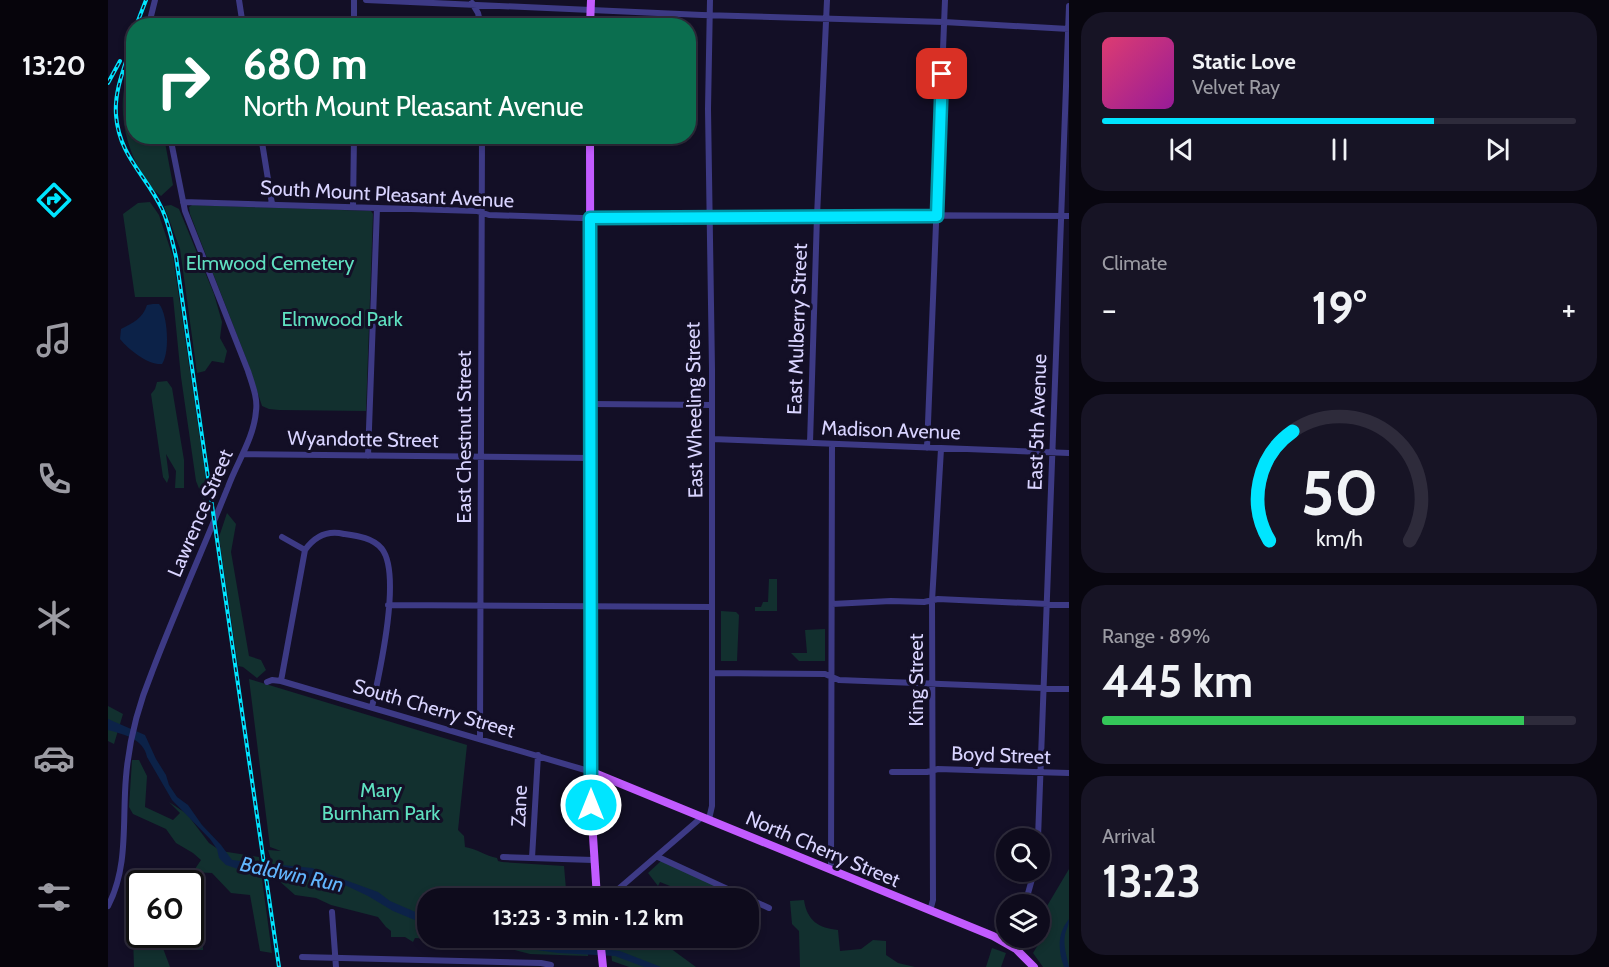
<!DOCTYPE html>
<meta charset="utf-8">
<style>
body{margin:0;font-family:Cabin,sans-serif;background:#171425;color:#f1f3f6;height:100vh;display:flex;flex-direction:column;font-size:22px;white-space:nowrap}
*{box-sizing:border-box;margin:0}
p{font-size:20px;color:#9b9ba3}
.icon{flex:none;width:33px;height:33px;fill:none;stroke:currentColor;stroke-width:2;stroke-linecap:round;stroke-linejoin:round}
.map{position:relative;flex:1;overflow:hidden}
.panel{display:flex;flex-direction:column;gap:12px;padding:12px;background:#08060f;width:540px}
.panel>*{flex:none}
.top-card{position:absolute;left:18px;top:18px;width:570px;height:126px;border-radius:24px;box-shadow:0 3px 9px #0003,0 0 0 2px #2e2b3b;background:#0b6e4f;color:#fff;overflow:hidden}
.tools{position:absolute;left:888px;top:828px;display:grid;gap:12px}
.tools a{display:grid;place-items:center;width:54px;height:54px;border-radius:50%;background:#0e0b1c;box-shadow:0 3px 9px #0003,0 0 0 2px #2e2b3b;font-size:30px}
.speed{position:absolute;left:18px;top:870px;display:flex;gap:12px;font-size:30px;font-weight:700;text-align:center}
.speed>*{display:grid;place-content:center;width:78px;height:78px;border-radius:50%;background:#0e0b1c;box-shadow:0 3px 9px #0003,0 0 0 2px #2e2b3b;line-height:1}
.speed .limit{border:3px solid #111;border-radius:9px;background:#fff;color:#111}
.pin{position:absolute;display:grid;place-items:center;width:51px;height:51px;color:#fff;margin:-26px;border-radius:12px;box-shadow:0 3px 9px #0006}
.me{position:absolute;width:66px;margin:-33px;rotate:0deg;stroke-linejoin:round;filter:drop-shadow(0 0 4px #0008)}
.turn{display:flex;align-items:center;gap:21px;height:126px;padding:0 18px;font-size:27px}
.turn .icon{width:78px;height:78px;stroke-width:2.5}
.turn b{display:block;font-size:42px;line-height:51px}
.big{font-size:45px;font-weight:800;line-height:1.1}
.panel .tile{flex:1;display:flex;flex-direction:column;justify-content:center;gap:9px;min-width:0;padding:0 21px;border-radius:24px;background:#171425}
.panel .dial{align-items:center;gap:0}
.dial svg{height:156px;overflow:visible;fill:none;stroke:#2e2b3b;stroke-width:7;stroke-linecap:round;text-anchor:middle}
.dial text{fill:#f1f3f6;stroke:none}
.song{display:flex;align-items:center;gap:18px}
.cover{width:72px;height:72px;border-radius:9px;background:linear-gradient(135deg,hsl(340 70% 55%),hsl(300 70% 35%))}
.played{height:6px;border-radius:3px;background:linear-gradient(90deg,#00e5ff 70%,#2e2b3b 70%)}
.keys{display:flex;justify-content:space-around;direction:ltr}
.heat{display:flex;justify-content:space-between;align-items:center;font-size:33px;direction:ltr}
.charge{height:9px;border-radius:4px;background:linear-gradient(90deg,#34c759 89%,#2e2b3b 0)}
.trip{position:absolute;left:309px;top:888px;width:342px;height:60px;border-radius:24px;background:#0e0b1c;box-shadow:0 3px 9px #0003,0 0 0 2px #2e2b3b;font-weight:800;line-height:60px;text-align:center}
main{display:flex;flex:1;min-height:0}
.dock{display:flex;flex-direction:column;width:108px;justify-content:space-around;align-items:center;background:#06040b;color:#9b9ba3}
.dock .icon{width:42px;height:42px}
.dock .on{color:#00e5ff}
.dock b{font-size:27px;color:#f1f3f6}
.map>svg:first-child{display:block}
.green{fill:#12302f}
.water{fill:#0c2248}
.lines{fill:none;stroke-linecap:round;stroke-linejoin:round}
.minor{stroke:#3d3a85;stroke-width:6}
.major{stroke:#c25bff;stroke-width:8}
.rail-casing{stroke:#00e5ff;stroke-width:4}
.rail{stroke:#130f26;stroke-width:1.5;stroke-dasharray:4.5;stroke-linecap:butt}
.route-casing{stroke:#0095a6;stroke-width:15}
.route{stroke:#00e5ff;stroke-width:10}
.labels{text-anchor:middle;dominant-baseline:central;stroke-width:6;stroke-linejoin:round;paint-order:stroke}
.street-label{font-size:20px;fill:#d9d4ff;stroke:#130f26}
.park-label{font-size:20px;fill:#5fe0c0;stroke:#130f26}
.water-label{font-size:21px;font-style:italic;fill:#62b6ff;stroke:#130f26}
</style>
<main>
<nav class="dock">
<b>13:20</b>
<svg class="icon on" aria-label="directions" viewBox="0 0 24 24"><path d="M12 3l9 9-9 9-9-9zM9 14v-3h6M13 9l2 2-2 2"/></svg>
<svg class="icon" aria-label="music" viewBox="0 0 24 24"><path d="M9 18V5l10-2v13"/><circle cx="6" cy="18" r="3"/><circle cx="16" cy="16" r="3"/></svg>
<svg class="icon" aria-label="phone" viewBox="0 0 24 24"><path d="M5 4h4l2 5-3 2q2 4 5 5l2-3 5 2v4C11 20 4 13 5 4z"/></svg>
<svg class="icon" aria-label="climate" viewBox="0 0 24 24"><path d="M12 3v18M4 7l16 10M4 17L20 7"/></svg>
<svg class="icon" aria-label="car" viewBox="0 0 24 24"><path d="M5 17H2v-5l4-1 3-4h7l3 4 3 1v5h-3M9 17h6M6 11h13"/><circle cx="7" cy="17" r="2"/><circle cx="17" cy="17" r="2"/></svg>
<svg class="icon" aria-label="filters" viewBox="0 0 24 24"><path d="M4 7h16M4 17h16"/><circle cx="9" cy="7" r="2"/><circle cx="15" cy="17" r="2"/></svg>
</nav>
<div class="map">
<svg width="961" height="967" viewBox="0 0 961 967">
<rect width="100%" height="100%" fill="#130f26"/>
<!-- green -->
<path class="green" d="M25 60 26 136 56 137 65 185 53 196C43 189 39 182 33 172 13 138 8 95 25 60Z
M42 202 51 215 65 257 98 480 96 501 88 481 73 377 65 297H27L15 214 30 203Z
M63 205 71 209 106 294 114 322 112 338 119 351 116 363 104 361 97 371 89 373 72 249 56 206Z
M84 205 263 211 265 214 258 411 171 410 161 409 154 406 141 366 82 214 81 207Z
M59 381 64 388 76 460V488H67L68 471 58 454 61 477 59 483 55 477 43 394 47 389 49 382Z
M119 513 128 524 123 552 141 656 153 660 158 670 149 678 135 667 130 666 111 537Z
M661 579H669V611H647V607H653L655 602H660Z
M613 611 628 612 631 615 629 661H613Z
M717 629V661H691L683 653H699L697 630Z
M141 679 359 745 350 830 356 836 357 847C369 849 378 856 389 858L390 861 394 862 456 866 458 889 447 898H320V938H445V940H480V956L422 954 395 947 371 944 360 941 307 938 305 942 297 937H283V931L278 927 270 917 223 905 208 898 187 895 169 879 160 850 173 851 162 847Z
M0 706 15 714 6 744 0 741Z
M24 760H31L39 776 37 807 65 820 72 813 61 802 79 814 101 843 113 851 151 857 164 953 152 951 142 895 123 893 104 873 85 872 93 860 85 853 68 843 58 829 25 814 21 807Z
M553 861 616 889V898H568L565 894 567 888 552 882 550 886 540 873Z
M961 869V967H935L925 953 942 925 939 906Z
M696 900C699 921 711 928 730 930L732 951 753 949 765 940 778 941V955L790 963 807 967H692L691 931 684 924 682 901Z
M83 921 95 925V950H82Z
M50 935 62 967H26L25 937Z
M504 938H523L528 940 532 938H554L551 940 588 967H521L504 961 502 941Z
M884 948 898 953 893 967H878Z"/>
<!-- water -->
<path class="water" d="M45 304H51C60 314 62 353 54 364 40 365 21 350 12 339L13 329C25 323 35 318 39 305Z
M0 719 37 735 48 759 58 775 61 785 69 797 80 805 94 825 113 845 124 860 204 868 270 892 282 901 319 917V925L285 911 260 896 239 886 173 871 130 869 118 865 111 858 109 849 102 839 64 800 39 757C36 739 15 734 0 730Z
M961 919C961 926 958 929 957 935 955 945 959 957 961 967H956C950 950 949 934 961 919Z
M360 938H393L512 951 553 967H536L507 956 450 953 393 945Z"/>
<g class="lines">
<!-- minor -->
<path class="minor" d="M131 0 135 26
M258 0 594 15 836 22 961 29
M364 3 370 13 373 26
M44 26 43 16 47 0
M246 26V0
M153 136 164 204
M75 202 369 211 381 215 474 218 783 215 961 216
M245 207 246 136
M483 404 604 405
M604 439 961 453
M702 443 709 216 719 0
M819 448 837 0
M135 454 483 458
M260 456 269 208
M174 537 197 550
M724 604 783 601 816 602 830 599 961 605
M280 605 604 607
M605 673 717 674 731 680 961 689
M173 681 197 550C207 536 220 530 236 534 250 536 265 538 274 549 294 575 271 675 264 707
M159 682 164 680 173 681 484 772
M372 739 374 136
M784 772H819L830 769 961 773
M601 819 604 806V369L600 109 602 0
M930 838 961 6
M395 857 485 860
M550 857 661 908
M424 858 430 755
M723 870 724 444
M500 898 594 817
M917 904 926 872
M0 906C21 866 14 820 18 777 21 740 30 706 44 672 68 609 95 549 120 487 129 462 146 438 148 411 150 398 144 384 140 371L77 211 62 136
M822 911 825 900 824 601 833 449
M224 912 228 967
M899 943 903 938
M194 957 433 963 443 965"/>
<!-- major -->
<path class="major" d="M482 26 483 0
M482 136 483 805 489 898
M484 772 885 936 908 949 926 967
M492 938 495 967"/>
<defs>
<path id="rail" d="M28 26 38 0
M25 40C18 64 6 89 8 115 11 156 38 175 54 209 61 224 64 240 68 257L171 967
M0 83 12 61"/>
</defs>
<!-- rail casing -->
<use href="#rail" class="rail-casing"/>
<!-- rail -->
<use href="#rail" class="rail"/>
</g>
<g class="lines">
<defs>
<path id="route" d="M483 805 482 218 829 216 834 74"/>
</defs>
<!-- route casing -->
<use href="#route" class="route-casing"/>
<!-- route -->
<use href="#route" class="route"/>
</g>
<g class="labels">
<!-- street labels -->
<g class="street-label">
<text transform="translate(279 194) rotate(3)">South Mount Pleasant Avenue</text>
<text transform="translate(689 329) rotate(-88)">East Mulberry Street</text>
<text transform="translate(586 410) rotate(-91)">East Wheeling Street</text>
<text transform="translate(929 422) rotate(-88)">East 5th Avenue</text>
<text transform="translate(783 430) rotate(2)">Madison Avenue</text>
<text transform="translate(356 437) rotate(-90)">East Chestnut Street</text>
<text transform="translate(255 439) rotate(1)">Wyandotte Street</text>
<text transform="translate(92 513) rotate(-67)">Lawrence Street</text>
<text transform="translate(808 680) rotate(-90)">King Street</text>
<text transform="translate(326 708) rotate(16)">South Cherry Street</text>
<text transform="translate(893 755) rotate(2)">Boyd Street</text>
<text transform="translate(411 806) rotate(-87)">Zane</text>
<text transform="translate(715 849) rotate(23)">North Cherry Street</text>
</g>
<!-- park labels -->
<g class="park-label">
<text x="162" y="263">Elmwood Cemetery</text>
<text x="234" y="319">Elmwood Park</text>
<text x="273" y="790">Mary<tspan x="273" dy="23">Burnham Park</tspan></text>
</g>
<!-- water labels -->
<g class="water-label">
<text transform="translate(184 874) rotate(12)">Baldwin Run</text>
</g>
</g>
</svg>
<div class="tools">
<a><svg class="icon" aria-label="search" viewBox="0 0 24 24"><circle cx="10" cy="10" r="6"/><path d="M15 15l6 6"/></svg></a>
<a><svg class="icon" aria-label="layers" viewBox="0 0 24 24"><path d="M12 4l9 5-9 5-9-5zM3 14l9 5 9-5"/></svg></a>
</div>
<div class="speed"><div class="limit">60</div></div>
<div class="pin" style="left:834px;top:74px;background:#d93025"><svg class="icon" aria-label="arrive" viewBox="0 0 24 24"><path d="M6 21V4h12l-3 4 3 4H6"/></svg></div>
<svg class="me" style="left:483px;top:805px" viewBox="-20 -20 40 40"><circle r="17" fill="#00e5ff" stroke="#fff" stroke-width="3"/><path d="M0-11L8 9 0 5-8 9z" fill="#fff"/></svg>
<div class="trip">13:23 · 3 min · 1.2 km</div>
<div class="top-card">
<div class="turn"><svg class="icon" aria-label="right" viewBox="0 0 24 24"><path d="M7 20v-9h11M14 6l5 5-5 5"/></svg><div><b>680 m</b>North Mount Pleasant Avenue</div></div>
</div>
</div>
<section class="panel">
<div class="tile">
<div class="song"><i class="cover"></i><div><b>Static Love</b><p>Velvet Ray</p></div></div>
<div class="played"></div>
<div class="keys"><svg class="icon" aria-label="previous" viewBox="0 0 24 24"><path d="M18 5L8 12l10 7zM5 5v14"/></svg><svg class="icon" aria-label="pause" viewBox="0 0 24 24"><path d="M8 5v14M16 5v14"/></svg><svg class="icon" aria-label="next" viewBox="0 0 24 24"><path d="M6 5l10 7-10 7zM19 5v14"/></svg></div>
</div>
<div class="tile"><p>Climate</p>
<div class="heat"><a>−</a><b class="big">19°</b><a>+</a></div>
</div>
<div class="tile dial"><svg viewBox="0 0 100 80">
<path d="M14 69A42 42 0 1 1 86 69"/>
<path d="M14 69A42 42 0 0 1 26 13" stroke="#00e5ff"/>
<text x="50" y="56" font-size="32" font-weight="700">50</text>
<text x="50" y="72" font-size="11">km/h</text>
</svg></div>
<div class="tile"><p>Range · 89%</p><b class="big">445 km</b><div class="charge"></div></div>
<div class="tile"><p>Arrival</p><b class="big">13:23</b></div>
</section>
</main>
